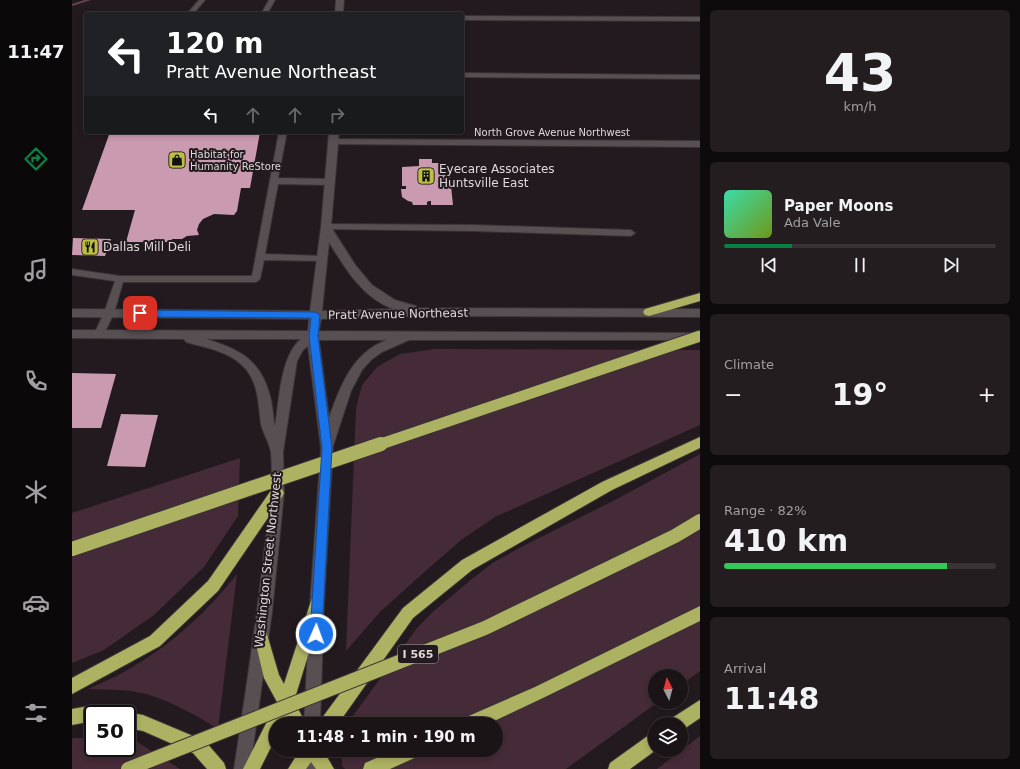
<!DOCTYPE html>
<meta charset="utf-8">
<style>
body{margin:0;font-family:"DejaVu Sans",sans-serif;background:#231d1f;color:#f1f3f6;height:100vh;display:flex;flex-direction:column;font-size:15px;white-space:nowrap}
*{box-sizing:border-box;margin:0}
p{font-size:13px;color:#9f9ea1}
.icon{flex:none;width:22px;height:22px;fill:none;stroke:currentColor;stroke-width:2;stroke-linecap:round;stroke-linejoin:round}
.map{position:relative;flex:1;overflow:hidden}
.sheet{display:flex;flex-direction:column;gap:10px;padding:10px;background:#0e0b0c;width:320px}
.sheet>*{flex:none}
.guide{position:absolute;left:12px;top:12px;width:380px;height:122px;border-radius:4px;box-shadow:0 2px 6px #0003,0 0 0 1px #383335;background:#202124;color:#fff;overflow:hidden}
.needle{width:26px;rotate:354deg}
.controls{position:absolute;left:576px;top:669px;display:grid;gap:8px}
.controls a{display:grid;place-items:center;width:40px;height:40px;border-radius:50%;background:#1a1416;box-shadow:0 2px 6px #0003,0 0 0 1px #383335;font-size:20px}
.speed{position:absolute;left:12px;top:705px;display:flex;gap:8px;font-size:20px;font-weight:700;text-align:center}
.speed>*{display:grid;place-content:center;width:52px;height:52px;border-radius:50%;background:#1a1416;box-shadow:0 2px 6px #0003,0 0 0 1px #383335;line-height:1}
.speed .limit{border:2px solid #111;border-radius:6px;background:#fff;color:#111}
.pin{position:absolute;display:grid;place-items:center;width:34px;height:34px;color:#fff;margin:-17px;border-radius:8px;box-shadow:0 2px 6px #0006}
.me{position:absolute;width:44px;margin:-22px;rotate:2deg;stroke-linejoin:round;filter:drop-shadow(0 0 3px #0008)}
.turn{display:flex;align-items:center;gap:14px;height:84px;padding:0 16px;font-size:18px}
.turn .icon{width:52px;height:52px;stroke-width:2.5}
.turn b{display:block;font-size:28px;line-height:34px}
.lanes{display:flex;align-items:center;height:38px;padding:0 16px;background:#0003;justify-content:center;gap:20px;direction:ltr}
.lanes .off{opacity:.35}
.big{font-size:30px;font-weight:700;line-height:1.1}
.sheet .card{flex:1;display:flex;flex-direction:column;justify-content:center;gap:6px;min-width:0;padding:0 14px;border-radius:6px;background:#231d1f}
.sheet .dial{align-items:center;gap:0}
.dial b{font-size:52px;line-height:1}
.song{display:flex;align-items:center;gap:12px}
.cover{width:48px;height:48px;border-radius:6px;background:linear-gradient(135deg,hsl(160 70% 55%),hsl(80 70% 35%))}
.played{height:4px;border-radius:2px;background:linear-gradient(90deg,#0b8043 25%,#383335 25%)}
.keys{display:flex;justify-content:space-around;direction:ltr}
.heat{display:flex;justify-content:space-between;align-items:center;font-size:22px;direction:ltr}
.charge{height:6px;border-radius:3px;background:linear-gradient(90deg,#34c759 82%,#383335 0)}
.trip{position:absolute;left:197px;top:717px;width:234px;height:40px;border-radius:20px;background:#1a1416;box-shadow:0 2px 6px #0003,0 0 0 1px #383335;font-weight:700;line-height:40px;text-align:center}
main{display:flex;flex:1;min-height:0}
.dock{display:flex;flex-direction:column;width:72px;justify-content:space-around;align-items:center;background:#0a0809;color:#9f9ea1}
.dock .icon{width:28px;height:28px}
.dock .current{color:#0b8043}
.dock b{font-size:18px;color:#f1f3f6}
.map>svg:first-child{display:block}
.green{fill:#452a37}
.lines{fill:none;stroke-linecap:round;stroke-linejoin:round}
.stream{fill:#6a4255;fill-rule:evenodd}
.building{fill:#ca9bb0}
.lane-casing{stroke:#393436;stroke-width:2}
.street-casing{stroke:#393436;stroke-width:2}
.secondary-casing{stroke:#393436;stroke-width:2}
.highway-casing{stroke:#393436;stroke-width:2}
.lane{fill:#584f53;fill-rule:evenodd}
.street{fill:#584f53;fill-rule:evenodd}
.secondary{fill:#584f53;fill-rule:evenodd}
.highway{fill:#adb162;fill-rule:evenodd}
.highway-bridge-far1-casing{stroke:#393436;stroke-width:13;stroke-linecap:butt}
.highway-bridge-casing{stroke:#393436;stroke-width:16;stroke-linecap:butt}
.highway-bridge-far1{stroke:#adb162;stroke-width:11}
.highway-bridge{stroke:#adb162;stroke-width:14}
.route{fill:#1a73e8;stroke:#114b97}
.labels{text-anchor:middle;dominant-baseline:central;stroke-width:4;stroke-linejoin:round;paint-order:stroke}
.far-street-label{font-size:10px;fill:#ded9db;stroke:#221a1e}
.far-poi-label{font-size:10px;fill:#ded9db;stroke:#221a1e;text-anchor:start}
.shield{fill:#221a1e;stroke:#a6a0a2;stroke-width:1}
.shield-label{font-size:11px;font-weight:bold;fill:#ded9db}
.poi-label{font-size:12px;fill:#ded9db;stroke:#221a1e;text-anchor:start}
.street-label{font-size:12px;fill:#ded9db;stroke:#221a1e}
</style>
<main>
<nav class="dock">
<b>11:47</b>
<svg class="icon current" aria-label="directions" viewBox="0 0 24 24"><path d="M12 3l9 9-9 9-9-9zM9 14v-3h6M13 9l2 2-2 2"/></svg>
<svg class="icon" aria-label="music" viewBox="0 0 24 24"><path d="M9 18V5l10-2v13"/><circle cx="6" cy="18" r="3"/><circle cx="16" cy="16" r="3"/></svg>
<svg class="icon" aria-label="phone" viewBox="0 0 24 24"><path d="M5 4h4l2 5-3 2q2 4 5 5l2-3 5 2v4C11 20 4 13 5 4z"/></svg>
<svg class="icon" aria-label="climate" viewBox="0 0 24 24"><path d="M12 3v18M4 7l16 10M4 17L20 7"/></svg>
<svg class="icon" aria-label="car" viewBox="0 0 24 24"><path d="M5 17H2v-5l4-1 3-4h7l3 4 3 1v5h-3M9 17h6M6 11h13"/><circle cx="7" cy="17" r="2"/><circle cx="17" cy="17" r="2"/></svg>
<svg class="icon" aria-label="filters" viewBox="0 0 24 24"><path d="M4 7h16M4 17h16"/><circle cx="9" cy="7" r="2"/><circle cx="15" cy="17" r="2"/></svg>
</nav>
<div class="map">
<svg width="628" height="769" viewBox="0 0 628 769">
<rect width="100%" height="100%" fill="#221a1e"/>
<!-- green -->
<path class="green" d="M363 349 628 350V425L423 517 389 540 349 575 308 612 274 651 284 408 290 385 305 367 328 354Z
M628 454V671L609 685V676H583V702H586L494 769H273L270 766 269 750H424V724H275L345 628 363 610 401 578 422 562 453 545 541 501Z
M168 458 166 516 132 567 82 615 32 650 0 663V513Z
M165 574 146 729C123 715 99 701 74 694 55 689 35 690 16 689 29 683 44 677 57 669 99 645 135 612 165 574Z
M628 736V769H585Z
M0 738H21V748H55V738H59L108 769H0Z"/>
<g class="lines">
<!-- stream -->
<path class="stream" d="M13 0H19L0 6V4Z"/>
</g>
<!-- building -->
<path class="building" d="M38 132H188L178 188H169L165 211 162 215 142 214 131 219 127 224 125 230 127 235 115 236 110 239H100L99 242H54L63 210H10Z
M347 159H360V163H367V166H377L381 205H359V201H357L355 202V205H341L340 202 336 201 330 197 329 189H334V186H336H330V167L347 166Z
M1 238 39 239 33 256 0 255Z
M0 373 44 374 29 428H0Z
M49 414 86 415 73 467 35 466Z"/>
<g class="lines">
<defs>
<path id="lane" d="M127 0H133L121 14H115Z
M197 0H203L195 14H189Z
M390 73 628 75V79L390 77Z
M207 132H215L206 178 257 179 261 182 257 185 206 184 193 254 250 256 253 257 254 259 253 261 192 260 188 279 184 282H51L42 313 32 334 30 337H24L22 334 32 313 43 281 0 275V269L48 276H180Z
M254 224 402 225 559 230 563 233 559 236 402 231 251 229 250 227 251 225Z"/>
<path id="street" d="M390 16 628 17V21L390 20Z
M261 139 628 141V147L258 144 256 142Z"/>
<path id="secondary" d="M264 0H272L271 14H263Z
M257 132H267L259 227 284 266 300 285 323 300 344 306 345 308 628 309V317L351 316 249 319 247 331 625 333 628 334V340H337L310 352 299 360 290 370 279 391 261 446 252 604 248 724H232L238 604 249 448 236 346 231 350 225 361 211 452 212 493 200 612 178 769H162C173 697 184 625 192 553 196 520 202 486 199 453 198 443 191 434 189 424 186 404 187 383 172 367 157 351 134 348 114 342L112 339 0 338V330L236 331 237 319 0 317V309L238 311 249 227ZM257 242C273 268 291 299 322 309L250 311ZM134 339H229C208 356 207 402 203 427 201 418 201 409 199 400 190 361 170 350 134 339ZM247 340H315C281 352 268 386 257 418Z
M231 750H247L246 769H230Z"/>
<path id="highway" d="M628 293V301L577 316 573 315 571 312 573 309Z
M628 437V448L540 490 400 570 341 618 266 724H248L250 718 331 608 390 560 530 482Z
M205 487 210 489 212 493 210 497 146 591 88 646 0 694V678L78 636 136 581 200 489Z
M245 597 250 599 252 604 222 701 234 724H217L214 718 211 724H204V737L188 769H171L205 702 192 678 182 636 184 631 189 629 194 631 207 675 212 684 238 604 240 599Z
M628 606V621L473 697 416 724H390L392 718 463 687Z
M628 700V718L609 731V724H598L600 718Z
M22 705 33 708 35 714H21V721L0 725V709Z
M55 712 71 715 133 741 152 763 154 769H135L121 753 71 731 55 728V714H50Z
M583 733 584 750 558 769H536L538 763 577 735Z
M228 750H251L262 769H244L239 762 234 769H216Z
M323 750H349L347 756 318 769H291L293 763Z"/>
</defs>
<!-- lane casing -->
<use href="#lane" class="lane-casing"/>
<!-- street casing -->
<use href="#street" class="street-casing"/>
<!-- secondary casing -->
<use href="#secondary" class="secondary-casing"/>
<!-- highway casing -->
<use href="#highway" class="highway-casing"/>
<!-- lane -->
<use href="#lane" class="lane"/>
<!-- street -->
<use href="#street" class="street"/>
<!-- secondary -->
<use href="#secondary" class="secondary"/>
<!-- highway -->
<use href="#highway" class="highway"/>
<defs>
<path id="highway-bridge-far1" d="M306 445 628 336"/>
<path id="highway-bridge" d="M0 549 309 444
M56 769 413 628 603 536 628 521"/>
</defs>
<!-- highway-bridge-far1 casing -->
<use href="#highway-bridge-far1" class="highway-bridge-far1-casing"/>
<!-- highway-bridge casing -->
<use href="#highway-bridge" class="highway-bridge-casing"/>
<!-- highway-bridge-far1 -->
<use href="#highway-bridge-far1" class="highway-bridge-far1"/>
<!-- highway-bridge -->
<use href="#highway-bridge" class="highway-bridge"/>
</g>
<!-- route -->
<path class="route" d="M68 310 243 312 248 315 246 336 260 448 250 634 248 638 244 640 240 638 238 634 250 448 237 336 239 318 68 317 64 313Z"/>
<!-- icons -->
<defs>
<symbol id="shop-square" viewBox="-11 -11 22 22"><rect x="-9" y="-9" width="18" height="18" rx="4" fill="#bcbf44" stroke="#221a1e"/><path d="M-5-2.5h2.3a2.7 3.5 0 0 1 5.4 0H5L5.5 6h-11ZM-1.5-2.5h3a1.5 2.3 0 0 0-3 0Z" fill="#111"/></symbol>
<symbol id="building-square" viewBox="-11 -11 22 22"><rect x="-9" y="-9" width="18" height="18" rx="4" fill="#bcbf44" stroke="#221a1e"/><path d="M-4-6H4V6H1V3H-1V6H-4ZM-2.5-4.3h1.7v1.8h-1.7ZM.8-4.3h1.7v1.8H.8ZM-2.5-1h1.7V.8h-1.7ZM.8-1h1.7V.8H.8Z" fill="#111"/></symbol>
<symbol id="restaurant-square" viewBox="-11 -11 22 22"><rect x="-9" y="-9" width="18" height="18" rx="4" fill="#bcbf44" stroke="#221a1e"/><path d="M-5-6h1v4h1v-4h1v4h1v-4h1v5L-1.5 .5V6h-2V.5L-5-1ZM5-6V6H3V1.5H1.5Q1.5-4 5-6Z" fill="#111"/></symbol>
</defs>
<g fill-rule="evenodd">
<use href="#shop-square" x="95" y="150" width="20" height="20"/>
<use href="#building-square" x="344" y="166" width="20" height="20"/>
<use href="#restaurant-square" x="8" y="237" width="20" height="20"/>
</g>
<g class="labels">
<!-- far-street labels -->
<g class="far-street-label">
<text x="480" y="132">North Grove Avenue Northwest</text>
</g>
<!-- far-poi labels -->
<g class="far-poi-label">
<text x="118" y="154">Habitat for<tspan x="118" dy="12">Humanity ReStore</tspan></text>
</g>
<!-- shield labels -->
<rect class="shield" x="326" y="645" width="40" height="18" rx="3"/>
<g class="shield-label">
<text x="346" y="654">I 565</text>
</g>
<!-- poi labels -->
<g class="poi-label">
<text x="367" y="169">Eyecare Associates<tspan x="367" dy="14">Huntsville East</tspan></text>
<text x="31" y="247">Dallas Mill Deli</text>
</g>
<!-- street labels -->
<g class="street-label">
<text transform="translate(326 314) rotate(-1)">Pratt Avenue Northeast</text>
<text transform="translate(196 560) rotate(-84)">Washington Street Northwest</text>
</g>
</g>
</svg>
<div class="controls">
<a><svg class="needle" viewBox="-14 -14 28 28"><path d="M0-13l5 13h-10z" fill="#e53935"/><path d="M0 13l5-13h-10z" fill="#9f9ea1"/></svg></a>
<a><svg class="icon" aria-label="layers" viewBox="0 0 24 24"><path d="M12 4l9 5-9 5-9-5zM3 14l9 5 9-5"/></svg></a>
</div>
<div class="speed"><div class="limit">50</div></div>
<div class="pin" style="left:68px;top:313px;background:#d93025"><svg class="icon" aria-label="arrive" viewBox="0 0 24 24"><path d="M6 21V4h12l-3 4 3 4H6"/></svg></div>
<svg class="me" style="left:244px;top:634px" viewBox="-20 -20 40 40"><circle r="17" fill="#1a73e8" stroke="#fff" stroke-width="3"/><path d="M0-11L8 9 0 5-8 9z" fill="#fff"/></svg>
<div class="trip">11:48 · 1 min · 190 m</div>
<div class="guide">
<div class="turn"><svg class="icon" aria-label="left" viewBox="0 0 24 24"><path d="M17 20v-9H6M10 6l-5 5 5 5"/></svg><div><b>120 m</b>Pratt Avenue Northeast</div></div>
<div class="lanes"><svg class="icon" aria-label="left" viewBox="0 0 24 24"><path d="M17 20v-9H6M10 6l-5 5 5 5"/></svg><svg class="icon off" aria-label="ahead" viewBox="0 0 24 24"><path d="M12 20V5M6 11l6-6 6 6"/></svg><svg class="icon off" aria-label="ahead" viewBox="0 0 24 24"><path d="M12 20V5M6 11l6-6 6 6"/></svg><svg class="icon off" aria-label="right" viewBox="0 0 24 24"><path d="M7 20v-9h11M14 6l5 5-5 5"/></svg></div>
</div>
</div>
<section class="sheet">
<div class="card dial"><b>43</b><p>km/h</p></div>
<div class="card">
<div class="song"><i class="cover"></i><div><b>Paper Moons</b><p>Ada Vale</p></div></div>
<div class="played"></div>
<div class="keys"><svg class="icon" aria-label="previous" viewBox="0 0 24 24"><path d="M18 5L8 12l10 7zM5 5v14"/></svg><svg class="icon" aria-label="pause" viewBox="0 0 24 24"><path d="M8 5v14M16 5v14"/></svg><svg class="icon" aria-label="next" viewBox="0 0 24 24"><path d="M6 5l10 7-10 7zM19 5v14"/></svg></div>
</div>
<div class="card"><p>Climate</p>
<div class="heat"><a>−</a><b class="big">19°</b><a>+</a></div>
</div>
<div class="card"><p>Range · 82%</p><b class="big">410 km</b><div class="charge"></div></div>
<div class="card"><p>Arrival</p><b class="big">11:48</b></div>
</section>
</main>
